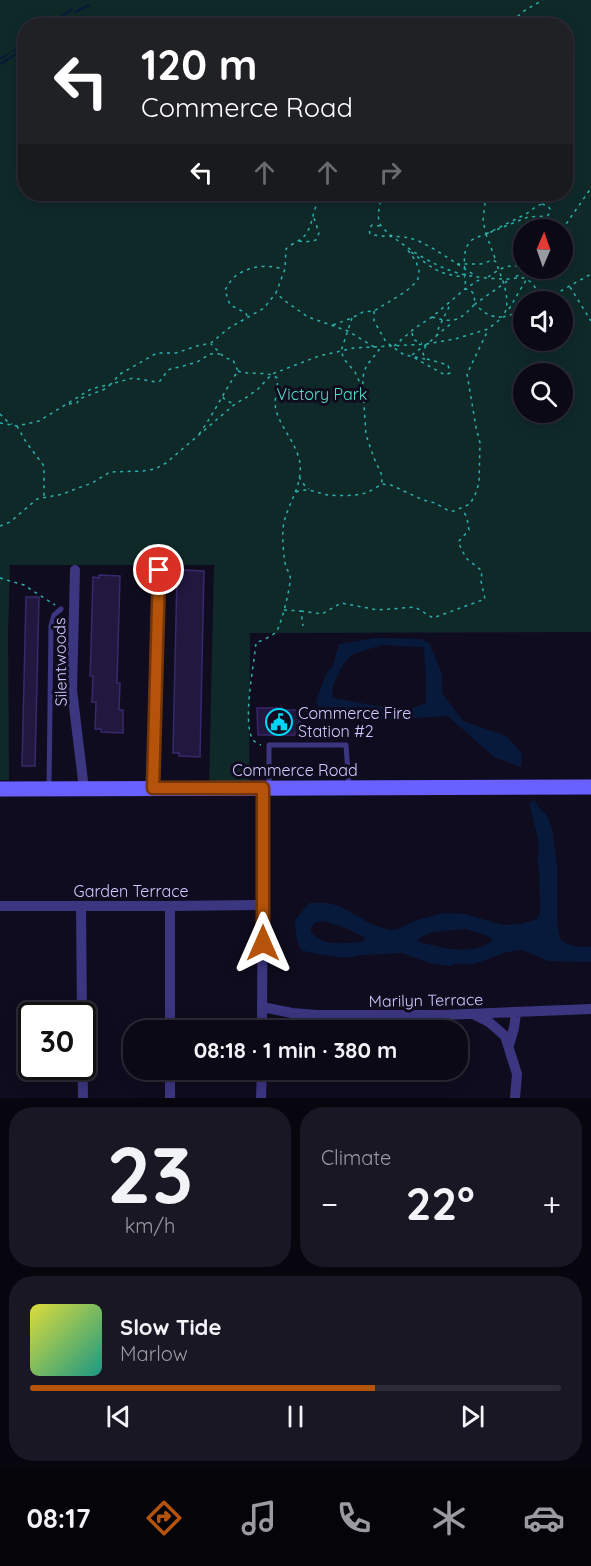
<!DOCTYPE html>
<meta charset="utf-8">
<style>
body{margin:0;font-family:Quicksand,sans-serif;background:#1a1724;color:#f1f3f6;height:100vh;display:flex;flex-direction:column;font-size:22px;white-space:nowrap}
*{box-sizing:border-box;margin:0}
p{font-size:20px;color:#9a9aa1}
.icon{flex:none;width:33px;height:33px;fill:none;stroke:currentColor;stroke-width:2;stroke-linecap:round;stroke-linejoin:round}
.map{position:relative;height:1098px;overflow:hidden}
.panel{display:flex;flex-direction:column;gap:9px;padding:9px;background:#07050d;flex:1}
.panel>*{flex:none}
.hud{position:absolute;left:18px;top:18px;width:555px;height:183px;border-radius:24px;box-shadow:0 3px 15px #0003,0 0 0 2px #2c2a36;background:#202124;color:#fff;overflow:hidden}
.needle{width:39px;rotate:2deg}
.controls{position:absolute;left:513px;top:219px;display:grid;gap:12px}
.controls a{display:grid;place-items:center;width:60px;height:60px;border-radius:50%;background:#0c0917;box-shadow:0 3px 15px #0003,0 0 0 2px #2c2a36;font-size:30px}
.speed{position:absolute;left:18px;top:1002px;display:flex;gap:12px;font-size:30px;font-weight:700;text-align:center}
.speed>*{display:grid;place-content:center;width:78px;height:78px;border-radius:50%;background:#0c0917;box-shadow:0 3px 15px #0003,0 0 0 2px #2c2a36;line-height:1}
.speed .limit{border:3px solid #111;border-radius:9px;background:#fff;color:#111}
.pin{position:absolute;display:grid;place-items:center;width:51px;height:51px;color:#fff;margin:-26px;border:3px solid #fff;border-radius:50%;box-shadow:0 2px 6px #0007}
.me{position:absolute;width:66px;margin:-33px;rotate:0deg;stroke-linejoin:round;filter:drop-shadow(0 0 4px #0008)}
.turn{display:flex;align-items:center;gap:21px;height:126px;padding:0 24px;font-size:27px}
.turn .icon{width:78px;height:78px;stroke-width:2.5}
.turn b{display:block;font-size:42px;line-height:51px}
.lanes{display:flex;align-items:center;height:57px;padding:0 24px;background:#0003;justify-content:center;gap:30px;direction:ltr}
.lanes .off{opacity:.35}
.big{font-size:45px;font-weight:700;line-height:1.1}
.panel .widget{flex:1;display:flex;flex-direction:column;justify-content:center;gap:9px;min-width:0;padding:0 21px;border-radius:24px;background:#1a1724}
.panel .dial{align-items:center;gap:0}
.dial b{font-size:78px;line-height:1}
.song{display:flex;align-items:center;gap:18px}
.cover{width:72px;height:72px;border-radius:9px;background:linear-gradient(135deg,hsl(60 70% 55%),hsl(170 70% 35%))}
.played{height:6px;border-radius:3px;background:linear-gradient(90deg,#b45309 65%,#2c2a36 65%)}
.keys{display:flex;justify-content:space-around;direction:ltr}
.heat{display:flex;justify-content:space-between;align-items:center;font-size:33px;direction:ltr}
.panel .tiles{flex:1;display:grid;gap:9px;grid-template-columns:1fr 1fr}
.widget:last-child{grid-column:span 2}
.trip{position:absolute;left:123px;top:1020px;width:345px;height:60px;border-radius:24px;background:#0c0917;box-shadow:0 3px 15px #0003,0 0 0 2px #2c2a36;font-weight:700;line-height:60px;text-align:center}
.tabs{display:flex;height:96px;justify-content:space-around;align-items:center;background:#050409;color:#9a9aa1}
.tabs .icon{width:42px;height:42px}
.tabs .on{color:#b45309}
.tabs b{font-size:27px;color:#f1f3f6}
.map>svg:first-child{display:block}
.green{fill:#0f2929;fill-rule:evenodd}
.water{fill:#081a3c;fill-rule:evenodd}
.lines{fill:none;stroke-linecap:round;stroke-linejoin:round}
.stream{stroke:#081a3c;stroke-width:2}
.building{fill:#211840;stroke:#38296c;stroke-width:1.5}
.path{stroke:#2cb1ac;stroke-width:1.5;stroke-dasharray:3 4.5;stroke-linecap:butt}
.service{stroke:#3b367f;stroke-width:5}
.minor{stroke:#3b367f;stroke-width:10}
.secondary{stroke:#6961ff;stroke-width:15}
.route-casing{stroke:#753606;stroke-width:15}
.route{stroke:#b45309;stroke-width:10}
.labels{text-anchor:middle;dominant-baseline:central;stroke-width:6;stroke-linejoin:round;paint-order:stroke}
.park-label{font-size:16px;fill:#55e0c0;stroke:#100c1f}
.street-label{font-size:16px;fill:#d1caff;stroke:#100c1f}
.poi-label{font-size:16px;fill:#d1caff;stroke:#100c1f;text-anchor:start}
</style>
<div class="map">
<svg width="591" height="1098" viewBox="0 0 591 1098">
<rect width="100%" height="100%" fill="#100c1f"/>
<!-- green -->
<path class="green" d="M0 0H591V632L250 633 249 787H209L214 565H10L8 634 9 780H0ZM26 26H566V194H26ZM524 230H562V268H524ZM524 302H562V340H524ZM524 374H562V412H524Z"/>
<!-- water -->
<path class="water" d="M377 638 422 639 430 644 442 674V693L463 721 506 736 522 753 521 767 494 757 448 716 361 721 325 719 316 702 326 674 333 666 339 644ZM381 645 424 647 426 681V703L405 711 333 698 332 688 341 668 351 655Z
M535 800 537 805 547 816 552 828 557 865V922L560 939 567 944 579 947H591V962L549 961 522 950 507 952 474 964H453L451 966 429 963 402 953 360 955C346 961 316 954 301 950L297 940 295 920 309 903H327L339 906 375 926 390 930 398 929 417 920 444 913 465 914 502 925 521 924 537 919 540 913 539 867 537 858 539 852 538 838 529 803ZM323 921 344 927 364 937 365 939 363 941C347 944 322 947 311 932V927L316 922ZM465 929 488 936 491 938 492 941C473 957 440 947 419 942L418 940C427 929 452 931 465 929Z"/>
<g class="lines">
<!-- stream -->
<path class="stream" d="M75 12 89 5
M50 26 72 9
M13 51 26 43
M0 59 8 54
M0 64 26 48"/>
</g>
<!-- building -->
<path class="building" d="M183 570 204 571 200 757 179 756V753H173L177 573H183Z
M99 575 120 576 117 683H120L119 710H123V733L101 732V729H95L96 702H92L93 676H90L91 649 93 577 99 578Z
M26 597H39L35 766H22Z
M257 708H282V710H300V733H295V735H258Z"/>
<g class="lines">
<!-- path -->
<path class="path" d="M506 26 524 11 543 0
M324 194C311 208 315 220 306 234 301 241 292 243 286 249L285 269 276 293 285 301 308 317 348 331 379 350C366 367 362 367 363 390
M381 194C381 201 377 214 379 221 380 226 384 229 387 232 408 250 444 273 472 276 483 278 496 279 508 279 514 279 520 276 526 279 535 283 539 293 537 302
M542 204 548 206 550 209V213L547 216 528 217 486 234 526 214 537 206Z
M380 226 372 225 369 229 370 234C383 238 396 235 409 238 426 241 459 266 476 276
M562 230 591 188
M486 234 496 261
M299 241 305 242 316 240 319 233 313 215
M411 252C433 268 436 274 465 277
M457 264H481L493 260 496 262C501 277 513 301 503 316
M488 277C498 270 508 263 520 267L522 270 519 275 515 277
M570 287 591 321
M541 302 591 274
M509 309 533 268
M374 311V321L386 342 404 355 411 356 445 375 450 373 448 365 427 359 423 354 426 345
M247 316 246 313 230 305 225 290C228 285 232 278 237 275 251 265 268 265 284 269
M432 317C455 324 460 320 475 304L474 294 470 290 465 289C467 275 459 250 472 240 476 237 481 236 486 234L483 221 486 194
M502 317C489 317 484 313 475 304L509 280
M352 318 341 351 344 359 355 372 363 390 366 435 374 458 381 473 382 483
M333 325 352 318 363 312 374 311 405 292 414 284 418 279 419 271 416 261 406 248
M412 333 414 340 422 343
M436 336 453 322
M394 346 415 328 432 317 465 289 482 278
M412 355 436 337 439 327 451 303
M415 357 425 359
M238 371C250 376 267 370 277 378 279 389 273 399 276 410 281 429 298 445 300 464 303 488 284 508 283 530 282 537 284 561 286 567 287 570 289 572 290 575 292 583 281 626 276 632 271 637 262 640 256 643 254 665 242 722 253 740 255 742 258 744 261 745
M223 397 225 400 234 404
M69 404 77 403 79 399 105 389 111 384 133 378 156 382 160 381 168 370 173 368 180 367 197 362 210 354H220
M0 414 9 423 12 424
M0 423 17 426 39 421 91 389 111 384 120 374 157 353H176L197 346 211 343 229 328 264 308 276 293
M17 426 26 442 44 466V497
M199 434C214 414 224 391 238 371L233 360 225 358 211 344
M299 477 305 486 309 489
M296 492C308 487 316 493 328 495 339 496 355 496 366 493 371 491 377 487 382 484L391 485 423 500 435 503 449 511H454L470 504 475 495 479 483 480 443 476 427 467 374 488 330
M0 526 10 522 37 499 63 494 78 488 92 483 110 472 143 471 155 469 166 463 235 404 247 397 258 389 272 374 319 356 354 348 426 344 455 339 488 329 503 317 524 311
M0 578 24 585 55 605
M284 610 301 611 303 626
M301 611 322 614 341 603 378 610 415 607 433 618 485 599 481 581 482 571 466 558 458 542 469 530 467 518 463 510"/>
<!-- service -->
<path class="service" d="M49 787 51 626 54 615 61 609
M269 787V745H346L349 786"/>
<!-- minor -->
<path class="minor" d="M75 570 72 690 84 789
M153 788 159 570
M0 906H170L263 905
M81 906 82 1016
M170 906V1030
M262 1007 292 1013 317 1015H443L591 1009
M475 1015 489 1022 505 1036 517 1074 515 1098
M262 1030 263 788
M82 1038 83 1098
M509 1045 514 1028 516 1013
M170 1070V1098
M261 1098 262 1070"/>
<!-- secondary -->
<path class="secondary" d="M0 789 591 787"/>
</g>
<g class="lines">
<defs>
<path id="route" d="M159 570 153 788H263V943"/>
</defs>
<!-- route casing -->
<use href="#route" class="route-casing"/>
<!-- route -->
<use href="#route" class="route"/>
</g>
<!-- icons -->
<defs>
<symbol id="civic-ring" viewBox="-11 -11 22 22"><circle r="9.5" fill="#100c1f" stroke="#00d6f5" stroke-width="1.5"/><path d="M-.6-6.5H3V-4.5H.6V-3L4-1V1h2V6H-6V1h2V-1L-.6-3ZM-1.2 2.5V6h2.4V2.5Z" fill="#00d6f5"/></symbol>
</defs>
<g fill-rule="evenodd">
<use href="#civic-ring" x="264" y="707" width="30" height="30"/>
</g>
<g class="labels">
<!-- park labels -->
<g class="park-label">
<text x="322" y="394">Victory Park</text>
</g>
<!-- street labels -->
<g class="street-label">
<text transform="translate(60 662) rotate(-91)">Silentwoods</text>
<text x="295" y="770">Commerce Road</text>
<text x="131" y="891">Garden Terrace</text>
<text transform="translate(426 1000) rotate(-1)">Marilyn Terrace</text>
</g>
<!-- poi labels -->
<g class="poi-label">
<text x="298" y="713">Commerce Fire<tspan x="298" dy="18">Station #2</tspan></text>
</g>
</g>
</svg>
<div class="controls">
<a><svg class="needle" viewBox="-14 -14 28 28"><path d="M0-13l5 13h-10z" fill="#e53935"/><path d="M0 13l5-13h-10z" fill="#9a9aa1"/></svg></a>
<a><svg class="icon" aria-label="sound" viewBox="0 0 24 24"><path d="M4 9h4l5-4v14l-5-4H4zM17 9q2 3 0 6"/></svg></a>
<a><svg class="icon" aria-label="search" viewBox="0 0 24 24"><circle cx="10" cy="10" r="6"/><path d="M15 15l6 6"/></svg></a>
</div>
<div class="speed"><div class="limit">30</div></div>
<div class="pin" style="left:159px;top:570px;background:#d93025"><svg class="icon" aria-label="arrive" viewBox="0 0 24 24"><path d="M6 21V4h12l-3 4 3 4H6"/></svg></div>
<svg class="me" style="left:263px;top:943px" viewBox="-20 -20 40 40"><path d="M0-17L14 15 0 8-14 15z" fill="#b45309" stroke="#fff" stroke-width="4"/></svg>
<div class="trip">08:18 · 1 min · 380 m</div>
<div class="hud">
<div class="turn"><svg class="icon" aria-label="left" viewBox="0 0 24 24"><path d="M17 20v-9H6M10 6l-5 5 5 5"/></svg><div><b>120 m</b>Commerce Road</div></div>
<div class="lanes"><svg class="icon" aria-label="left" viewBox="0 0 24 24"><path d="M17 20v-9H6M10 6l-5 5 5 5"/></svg><svg class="icon off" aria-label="ahead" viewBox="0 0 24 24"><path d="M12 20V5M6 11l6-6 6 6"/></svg><svg class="icon off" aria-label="ahead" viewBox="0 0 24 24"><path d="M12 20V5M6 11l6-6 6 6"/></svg><svg class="icon off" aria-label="right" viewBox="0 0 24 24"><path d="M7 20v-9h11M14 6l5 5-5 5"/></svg></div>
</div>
</div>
<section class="panel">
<div class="tiles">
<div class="widget dial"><b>23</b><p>km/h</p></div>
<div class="widget"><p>Climate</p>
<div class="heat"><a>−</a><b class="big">22°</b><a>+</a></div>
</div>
<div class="widget">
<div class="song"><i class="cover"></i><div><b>Slow Tide</b><p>Marlow</p></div></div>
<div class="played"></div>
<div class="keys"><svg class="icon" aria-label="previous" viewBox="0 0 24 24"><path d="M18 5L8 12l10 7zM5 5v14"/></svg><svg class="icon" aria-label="pause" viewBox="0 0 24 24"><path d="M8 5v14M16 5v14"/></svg><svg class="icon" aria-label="next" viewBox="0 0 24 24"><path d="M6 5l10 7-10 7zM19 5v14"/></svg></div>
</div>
</div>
</section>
<nav class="tabs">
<b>08:17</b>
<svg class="icon on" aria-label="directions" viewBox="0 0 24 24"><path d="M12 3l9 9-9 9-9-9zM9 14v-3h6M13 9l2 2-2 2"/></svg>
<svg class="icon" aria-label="music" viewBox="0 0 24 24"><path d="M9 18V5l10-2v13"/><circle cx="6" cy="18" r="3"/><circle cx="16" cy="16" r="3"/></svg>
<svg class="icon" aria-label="phone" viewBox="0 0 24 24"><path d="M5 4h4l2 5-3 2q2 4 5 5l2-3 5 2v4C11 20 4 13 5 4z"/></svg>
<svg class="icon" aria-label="climate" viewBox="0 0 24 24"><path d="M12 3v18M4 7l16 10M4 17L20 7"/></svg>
<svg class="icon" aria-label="car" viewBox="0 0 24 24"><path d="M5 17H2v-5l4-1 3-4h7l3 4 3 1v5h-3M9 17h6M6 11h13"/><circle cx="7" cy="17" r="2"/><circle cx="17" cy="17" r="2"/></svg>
</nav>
